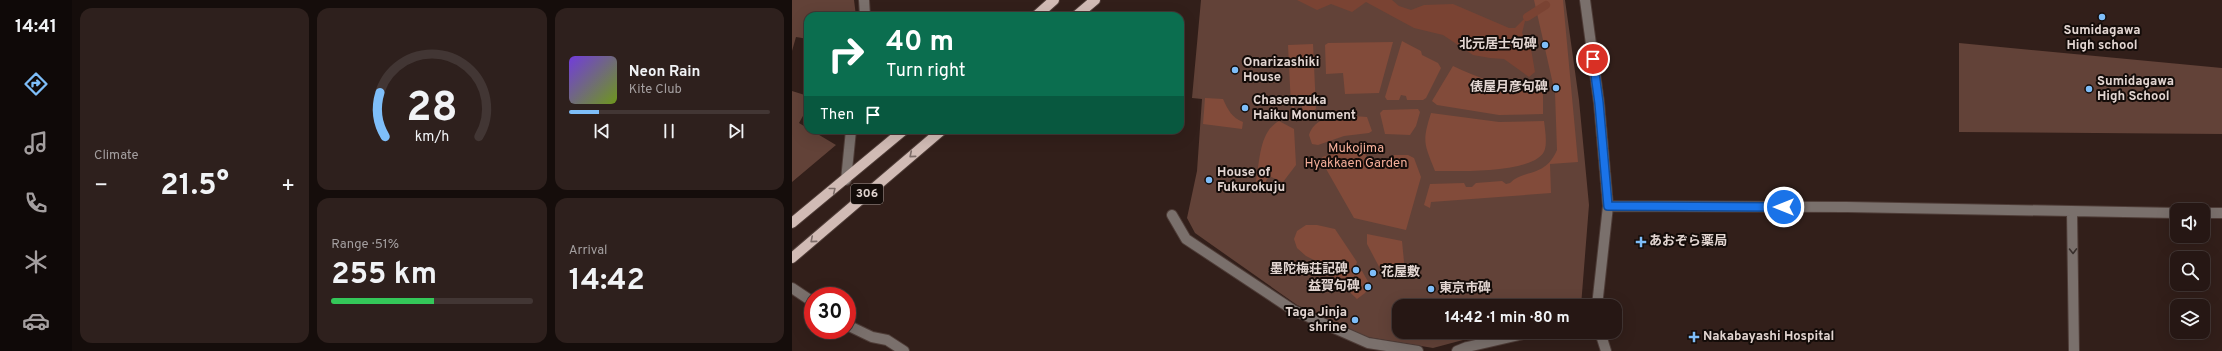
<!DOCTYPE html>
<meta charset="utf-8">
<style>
body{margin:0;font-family:Overpass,"Noto Sans JP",sans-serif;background:#2e201d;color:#f1f3f6;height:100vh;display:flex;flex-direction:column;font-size:15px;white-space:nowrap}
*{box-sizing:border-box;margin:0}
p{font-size:13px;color:#a49fa0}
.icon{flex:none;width:22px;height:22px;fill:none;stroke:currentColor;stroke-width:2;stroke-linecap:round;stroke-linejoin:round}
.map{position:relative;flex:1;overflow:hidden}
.sheet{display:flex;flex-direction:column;gap:8px;padding:8px;background:#150d0b;width:720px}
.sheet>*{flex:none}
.hud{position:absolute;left:12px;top:12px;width:380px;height:122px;border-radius:12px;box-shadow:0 4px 16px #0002,0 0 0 1px #423634;background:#0b6e4f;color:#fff;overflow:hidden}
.fabs{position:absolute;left:1378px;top:203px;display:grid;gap:8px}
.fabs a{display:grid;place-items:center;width:40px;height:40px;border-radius:8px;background:#261714;box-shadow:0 4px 16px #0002,0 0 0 1px #423634;font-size:20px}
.speed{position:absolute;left:12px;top:287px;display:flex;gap:8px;font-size:20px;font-weight:700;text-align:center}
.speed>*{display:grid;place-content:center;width:52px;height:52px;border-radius:50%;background:#261714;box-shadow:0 4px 16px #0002,0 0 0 1px #423634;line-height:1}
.speed .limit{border:6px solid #d22;background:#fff;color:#111}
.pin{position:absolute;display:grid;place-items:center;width:34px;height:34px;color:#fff;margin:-17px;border:2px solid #fff;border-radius:50%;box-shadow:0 1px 4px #0007}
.me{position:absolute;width:44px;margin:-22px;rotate:270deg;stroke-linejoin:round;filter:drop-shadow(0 0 3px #0008)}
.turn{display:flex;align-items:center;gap:14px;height:84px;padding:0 16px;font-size:18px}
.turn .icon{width:52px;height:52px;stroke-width:2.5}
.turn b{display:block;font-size:28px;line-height:34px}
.then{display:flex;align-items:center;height:38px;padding:0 16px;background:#0003;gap:8px;font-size:15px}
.big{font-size:30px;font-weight:700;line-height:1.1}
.sheet .widget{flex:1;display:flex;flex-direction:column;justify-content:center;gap:6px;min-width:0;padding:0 14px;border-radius:12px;background:#2e201d}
.sheet .dial{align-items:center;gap:0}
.dial svg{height:104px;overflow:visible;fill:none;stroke:#423634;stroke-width:7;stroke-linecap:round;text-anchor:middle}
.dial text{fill:#f1f3f6;stroke:none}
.song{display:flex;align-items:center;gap:12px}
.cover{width:48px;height:48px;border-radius:6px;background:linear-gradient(135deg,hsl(260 70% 55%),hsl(80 70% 35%))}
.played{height:4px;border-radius:2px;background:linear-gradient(90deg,#7ebef9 15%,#423634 15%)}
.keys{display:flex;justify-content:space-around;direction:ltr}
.heat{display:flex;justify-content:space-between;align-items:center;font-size:22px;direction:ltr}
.charge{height:6px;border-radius:3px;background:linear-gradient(90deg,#34c759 51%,#423634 0)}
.sheet .tiles{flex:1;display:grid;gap:8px;grid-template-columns:repeat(3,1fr)}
.widget:first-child{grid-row:span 2}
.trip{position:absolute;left:600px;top:299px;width:230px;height:40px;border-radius:12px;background:#261714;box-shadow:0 4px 16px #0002,0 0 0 1px #423634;font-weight:700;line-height:40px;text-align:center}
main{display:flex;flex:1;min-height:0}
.menu{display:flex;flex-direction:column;width:72px;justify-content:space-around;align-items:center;background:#0f0908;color:#a49fa0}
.menu .icon{width:28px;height:28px}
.menu .selected{color:#7ebef9}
.menu b{font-size:18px;color:#f1f3f6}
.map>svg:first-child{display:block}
.green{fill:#624238}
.forest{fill:#824b3a}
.water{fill:#7a4333}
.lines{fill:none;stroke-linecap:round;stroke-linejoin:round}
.stream{stroke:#7a4333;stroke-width:8}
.minor-casing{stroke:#4e3c37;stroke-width:12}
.major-casing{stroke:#4e3c37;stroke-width:12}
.minor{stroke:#7a706c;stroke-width:10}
.major{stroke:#d1bbb5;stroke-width:10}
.oneway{stroke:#7c6c68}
.oneway2{stroke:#382f2c}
.route-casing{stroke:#114b97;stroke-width:10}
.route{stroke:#1a73e8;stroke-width:7}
.poi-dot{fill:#7ebef9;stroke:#140c09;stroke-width:1.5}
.labels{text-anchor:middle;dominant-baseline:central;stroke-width:4;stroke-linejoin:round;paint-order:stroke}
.shield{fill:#140c09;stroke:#a49995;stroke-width:1}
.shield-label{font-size:12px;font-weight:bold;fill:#e2d5d1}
.poi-label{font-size:13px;font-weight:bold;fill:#e2d5d1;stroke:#140c09;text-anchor:start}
.park-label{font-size:13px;fill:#f5af9a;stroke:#140c09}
</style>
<main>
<nav class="menu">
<b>14:41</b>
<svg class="icon selected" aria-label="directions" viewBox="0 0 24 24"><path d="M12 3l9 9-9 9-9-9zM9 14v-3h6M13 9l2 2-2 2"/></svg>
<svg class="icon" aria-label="music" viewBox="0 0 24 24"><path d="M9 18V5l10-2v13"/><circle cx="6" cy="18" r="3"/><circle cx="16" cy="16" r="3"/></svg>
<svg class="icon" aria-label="phone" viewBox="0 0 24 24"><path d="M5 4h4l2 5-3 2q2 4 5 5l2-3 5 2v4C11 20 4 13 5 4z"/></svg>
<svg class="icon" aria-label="climate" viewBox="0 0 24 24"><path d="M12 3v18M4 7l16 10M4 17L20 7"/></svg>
<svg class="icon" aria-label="car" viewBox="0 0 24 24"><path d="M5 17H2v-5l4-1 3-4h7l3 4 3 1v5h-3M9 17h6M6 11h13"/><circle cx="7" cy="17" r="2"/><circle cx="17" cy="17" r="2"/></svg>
</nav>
<section class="sheet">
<div class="tiles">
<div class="widget"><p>Climate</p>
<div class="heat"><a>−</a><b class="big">21.5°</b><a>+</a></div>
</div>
<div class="widget dial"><svg viewBox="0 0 100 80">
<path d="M14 69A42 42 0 1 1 86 69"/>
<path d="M14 69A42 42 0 0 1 10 35" stroke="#7ebef9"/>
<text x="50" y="56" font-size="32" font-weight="700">28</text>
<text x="50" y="72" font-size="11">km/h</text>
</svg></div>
<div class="widget">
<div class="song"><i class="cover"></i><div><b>Neon Rain</b><p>Kite Club</p></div></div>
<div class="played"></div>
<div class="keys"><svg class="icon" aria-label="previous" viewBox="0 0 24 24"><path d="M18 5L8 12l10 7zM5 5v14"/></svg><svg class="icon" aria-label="pause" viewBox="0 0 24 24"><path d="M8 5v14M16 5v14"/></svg><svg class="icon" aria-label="next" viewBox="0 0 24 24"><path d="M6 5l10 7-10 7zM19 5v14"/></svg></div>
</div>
<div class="widget"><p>Range · 51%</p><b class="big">255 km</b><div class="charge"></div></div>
<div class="widget"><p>Arrival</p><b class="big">14:42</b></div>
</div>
</section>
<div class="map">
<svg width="1430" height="351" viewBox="0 0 1430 351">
<rect width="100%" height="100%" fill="#321f1a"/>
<!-- green -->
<path class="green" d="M0 0H62L64 16H16V39L4 37 0 51Z
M409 0H773L787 100 797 205 789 306H607V332H701L641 348 575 337 505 305 403 233 395 218 405 171 410 99 400 98Z
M1167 43 1430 68V134L1167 132Z
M0 91 16 96V107L7 123 44 145 0 182Z"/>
<!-- forest -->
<path class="forest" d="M742 0H771L786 162 758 164 759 193 639 202 638 208 632 205 638 184 672 183 674 187H680L684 183 710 181 714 184 718 183C732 169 753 178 765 150L763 93Z
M610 41 629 51 630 55 646 63 649 68 634 98 631 100H615L614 96 609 95 607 100H595L593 97Z
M601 42 587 93 553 94 551 73 534 74 533 45 536 43Z
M521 44 524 109 512 117 510 116V102L503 101 502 109 499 106 496 45Z
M661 66C688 79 718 89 748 91L751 94V114L707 115 645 105 640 101Z
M413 98 431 99C436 110 440 118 451 122L450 129 411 124Z
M626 109 628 112 624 126 618 135 593 134 588 113 591 110Z
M639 113 707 122 752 121C753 129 755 141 753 149 747 174 663 171 643 171 632 143 630 142 639 113Z
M548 115 575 117 580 131 577 133 552 136 526 145 520 144 517 135C522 120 535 118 548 115Z
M487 121 502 129 504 165 491 182 477 176 470 188 464 181C468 161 467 132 487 121Z
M570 150 581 165 602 163V155H616L622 158 629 177 614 230 562 218 529 160 530 157 552 151Z
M514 225H525L543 229 565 262 562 269 570 271 578 285 573 293 565 299 526 262 514 256 505 248 502 239 505 231Z
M575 234 610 241 613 272 601 278H593L575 244Z"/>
<!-- water -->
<path class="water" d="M505 0H600L607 6 619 10 632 5 661 4 717 28H723L734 17 730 33 739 49 743 72 737 77 712 59 698 58 681 55 651 35 622 28 574 2 560 12 539 4 525 10Z"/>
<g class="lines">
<!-- stream -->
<path class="stream" d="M735 17 754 5"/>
<defs>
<path id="minor" d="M72 0 73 16
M793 0 807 103 816 206 805 306
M54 180 59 130
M816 206 1055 207 1385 213
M1280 212 1282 351
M1411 213H1430
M380 215 394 239 501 310 576 343 626 351
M0 288 21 302
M55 325 80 337 95 340 112 351
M808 332 814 351
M665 351 675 347 740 332"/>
<path id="major" d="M244 16 262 0
M284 16 303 0
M0 223 112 130
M0 258 150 130"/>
</defs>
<!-- minor casing -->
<use href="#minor" class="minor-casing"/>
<!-- major casing -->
<use href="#major" class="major-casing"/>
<!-- minor -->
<use href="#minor" class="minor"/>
<!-- major -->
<use href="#major" class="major"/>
</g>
<!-- one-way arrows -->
<defs><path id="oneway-chevron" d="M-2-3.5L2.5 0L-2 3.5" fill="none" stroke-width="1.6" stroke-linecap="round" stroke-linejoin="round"/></defs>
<g class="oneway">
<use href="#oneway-chevron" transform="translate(120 155) rotate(140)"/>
<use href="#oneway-chevron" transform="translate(41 190) rotate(-39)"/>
<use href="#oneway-chevron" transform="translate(21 240) rotate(140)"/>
</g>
<use class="oneway2" href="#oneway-chevron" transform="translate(1281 251) rotate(89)"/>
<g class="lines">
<defs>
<path id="route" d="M801 59 807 103 816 206 992 207"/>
</defs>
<!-- route casing -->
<use href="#route" class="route-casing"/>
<!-- route -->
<use href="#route" class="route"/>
</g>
<!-- markers -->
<g class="poi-dot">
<circle cx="1310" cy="17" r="4"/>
<circle cx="753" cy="45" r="4"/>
<circle cx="443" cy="70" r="4"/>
<circle cx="764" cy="88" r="4"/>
<circle cx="1297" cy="89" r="4"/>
<circle cx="453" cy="108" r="4"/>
<circle cx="417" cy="180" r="4"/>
<path d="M847 236h4v4h4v4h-4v4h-4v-4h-4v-4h4z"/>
<circle cx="564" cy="270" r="4"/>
<circle cx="581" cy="273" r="4"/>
<circle cx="576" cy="287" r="4"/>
<circle cx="639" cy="289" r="4"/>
<circle cx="563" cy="320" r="4"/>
<path d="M900 331h4v4h4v4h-4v4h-4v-4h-4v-4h4z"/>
</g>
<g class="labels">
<!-- shield labels -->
<rect class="shield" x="59" y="184" width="32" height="20" rx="3"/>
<g class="shield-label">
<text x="75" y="194">306</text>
</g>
<!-- poi labels -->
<g class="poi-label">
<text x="1310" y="31" text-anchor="middle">Sumidagawa<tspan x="1310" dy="15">High school</tspan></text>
<text x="745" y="45" text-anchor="end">北元居士句碑</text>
<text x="451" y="63">Onarizashiki<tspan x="451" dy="15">House</tspan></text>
<text x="1305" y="82">Sumidagawa<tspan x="1305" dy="15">High School</tspan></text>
<text x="756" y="88" text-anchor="end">俵屋月彦句碑</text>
<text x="461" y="101">Chasenzuka<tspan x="461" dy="15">Haiku Monument</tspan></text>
<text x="425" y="173">House of<tspan x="425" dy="15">Fukurokuju</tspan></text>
<text x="857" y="242">あおぞら薬局</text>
<text x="556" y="270" text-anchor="end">墨陀梅荘記碑</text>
<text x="589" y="273">花屋敷</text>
<text x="568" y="287" text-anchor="end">益賀句碑</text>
<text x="647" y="289">東京市碑</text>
<text x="555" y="313" text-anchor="end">Taga Jinja<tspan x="555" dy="15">shrine</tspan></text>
<text x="911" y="337">Nakabayashi Hospital</text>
</g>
<!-- park labels -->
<g class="park-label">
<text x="564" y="149">Mukojima<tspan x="564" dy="15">Hyakkaen Garden</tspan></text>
</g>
</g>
</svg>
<div class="fabs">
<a><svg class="icon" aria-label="sound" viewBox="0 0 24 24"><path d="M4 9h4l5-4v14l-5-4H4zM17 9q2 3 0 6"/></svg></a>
<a><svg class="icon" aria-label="search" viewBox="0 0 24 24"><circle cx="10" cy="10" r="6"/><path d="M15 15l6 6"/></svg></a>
<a><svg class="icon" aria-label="layers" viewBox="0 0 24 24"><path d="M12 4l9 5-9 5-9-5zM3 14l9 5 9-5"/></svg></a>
</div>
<div class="speed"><div class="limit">30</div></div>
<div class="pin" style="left:801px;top:59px;background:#d93025"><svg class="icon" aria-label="arrive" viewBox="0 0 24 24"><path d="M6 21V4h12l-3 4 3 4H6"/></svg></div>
<svg class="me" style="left:992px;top:207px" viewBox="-20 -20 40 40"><circle r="17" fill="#1a73e8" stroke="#fff" stroke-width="3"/><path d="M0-11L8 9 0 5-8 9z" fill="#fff"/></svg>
<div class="trip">14:42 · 1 min · 80 m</div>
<div class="hud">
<div class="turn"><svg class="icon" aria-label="right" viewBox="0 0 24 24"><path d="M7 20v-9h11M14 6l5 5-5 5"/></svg><div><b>40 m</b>Turn right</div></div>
<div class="then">Then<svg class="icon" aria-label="arrive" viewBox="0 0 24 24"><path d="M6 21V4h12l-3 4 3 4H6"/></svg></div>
</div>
</div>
</main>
